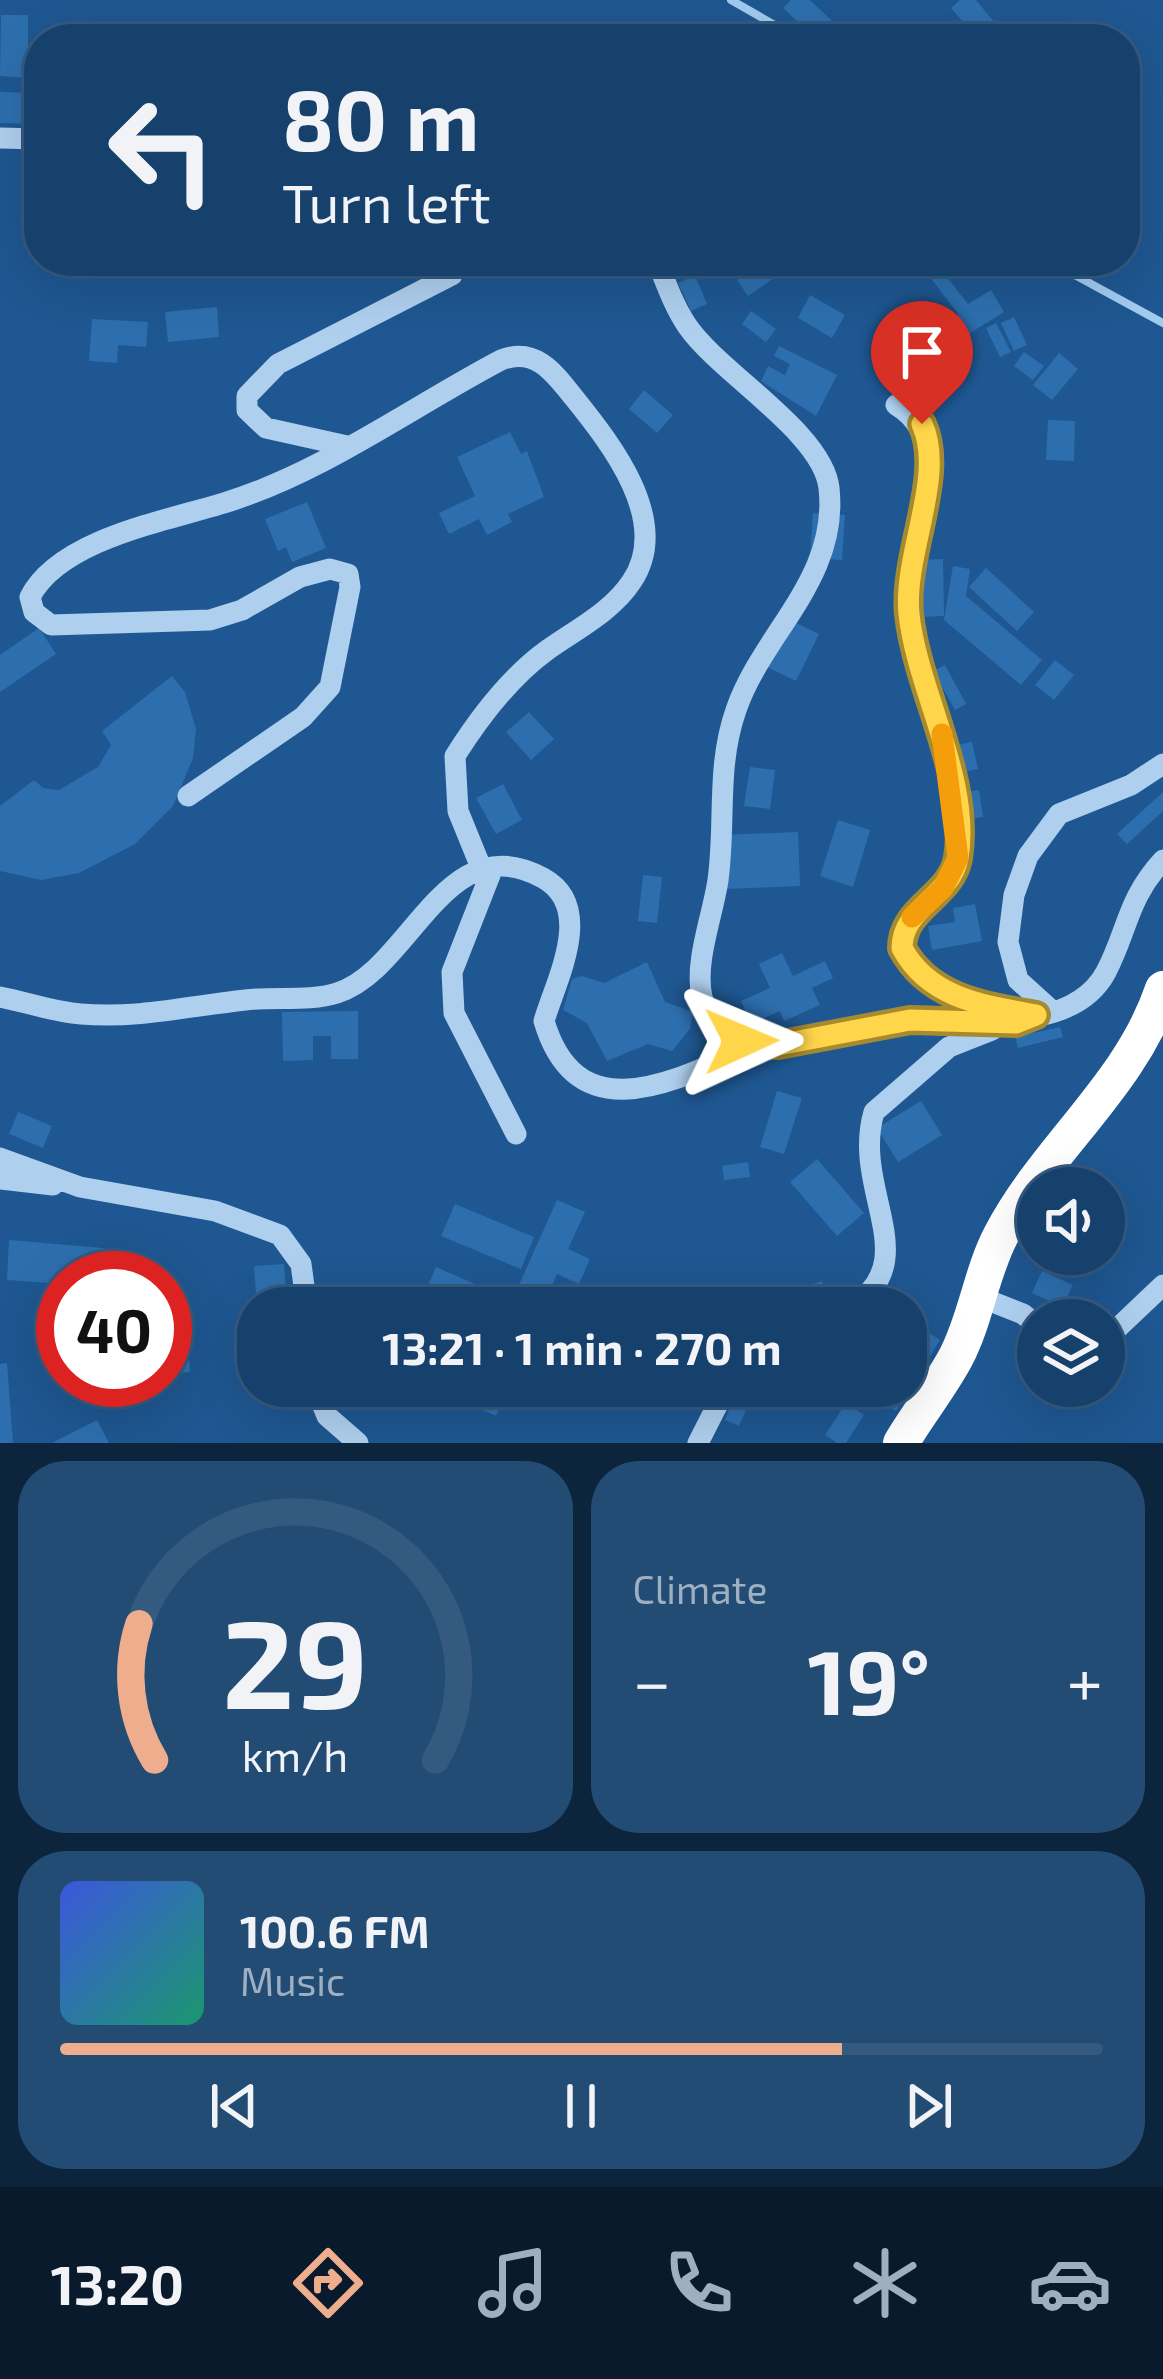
<!DOCTYPE html>
<meta charset="utf-8">
<style>
body{margin:0;font-family:"Exo 2",sans-serif;background:#234c75;color:#f1f3f6;height:100vh;display:flex;flex-direction:column;font-size:45px;white-space:nowrap}
*{box-sizing:border-box;margin:0}
p{font-size:39px;color:#9eafc2}
.icon{flex:none;width:66px;height:66px;fill:none;stroke:currentColor;stroke-width:2;stroke-linecap:round;stroke-linejoin:round}
.map{position:relative;height:1443px;overflow:hidden}
.sheet{display:flex;flex-direction:column;gap:18px;padding:18px;background:#0c243c;flex:1}
.sheet>*{flex:none}
.top-card{position:absolute;left:24px;top:24px;width:1116px;height:252px;border-radius:48px;box-shadow:0 12px 48px #0002,0 0 0 3px #355a80;background:#16416d;color:#f1f3f6;overflow:hidden}
.fabs{position:absolute;left:1017px;top:1167px;display:grid;gap:24px}
.fabs a{display:grid;place-items:center;width:108px;height:108px;border-radius:50%;background:#16416d;box-shadow:0 12px 48px #0002,0 0 0 3px #355a80;font-size:60px}
.speed{position:absolute;left:36px;top:1251px;display:flex;gap:24px;font-size:60px;font-weight:700;text-align:center}
.speed>*{display:grid;place-content:center;width:156px;height:156px;border-radius:50%;background:#16416d;box-shadow:0 12px 48px #0002,0 0 0 3px #355a80;line-height:1}
.speed .limit{border:18px solid #d22;background:#fff;color:#111}
.pin{position:absolute;display:grid;place-items:center;width:102px;height:102px;color:#fff;margin:-123px -51px;border-radius:50% 50% 50% 0;rotate:-45deg;box-shadow:0 0 12px #0007}
.pin .icon{rotate:45deg}
.me{position:absolute;width:132px;margin:-66px;rotate:89deg;stroke-linejoin:round;filter:drop-shadow(0 0 9px #0008)}
.turn{display:flex;align-items:center;gap:42px;height:252px;padding:0 60px;font-size:54px}
.turn .icon{width:156px;height:156px;stroke-width:2.5}
.turn b{display:block;font-size:84px;line-height:102px}
.big{font-size:90px;font-weight:700;line-height:1.1}
.sheet .tile{flex:1;display:flex;flex-direction:column;justify-content:center;gap:18px;min-width:0;padding:0 42px;border-radius:48px;background:#234c75}
.sheet .dial{align-items:center;gap:0}
.dial svg{height:312px;overflow:visible;fill:none;stroke:#355a80;stroke-width:7;stroke-linecap:round;text-anchor:middle}
.dial text{fill:#f1f3f6;stroke:none}
.song{display:flex;align-items:center;gap:36px}
.cover{width:144px;height:144px;border-radius:18px;background:linear-gradient(135deg,hsl(230 70% 55%),hsl(160 70% 35%))}
.played{height:12px;border-radius:6px;background:linear-gradient(90deg,#eead8d 75%,#355a80 75%)}
.keys{display:flex;justify-content:space-around;direction:ltr}
.heat{display:flex;justify-content:space-between;align-items:center;font-size:66px;direction:ltr}
.sheet .tiles{flex:1;display:grid;gap:18px;grid-template-columns:1fr 1fr}
.tile:last-child{grid-column:span 2}
.trip{position:absolute;left:237px;top:1287px;width:690px;height:120px;border-radius:48px;background:#16416d;box-shadow:0 12px 48px #0002,0 0 0 3px #355a80;font-weight:700;line-height:120px;text-align:center}
.menu{display:flex;height:192px;justify-content:space-around;align-items:center;background:#091a2c;color:#9eafc2}
.menu .icon{width:84px;height:84px}
.menu .selected{color:#eead8d}
.menu b{font-size:54px;color:#f1f3f6}
.map>svg:first-child{display:block}
.lines{fill:none;stroke-linecap:round;stroke-linejoin:round}
.stream{stroke:#a1caef;stroke-width:8}
.building{fill:#2d6fae}
.minor{stroke:#aecfee;stroke-width:21}
.highway{stroke:#fff;stroke-width:36}
.route-casing{stroke:#a68a30;stroke-width:30}
.route{stroke:#ffd54a;stroke-width:21}
.slow{stroke:#f59e0b;stroke-width:21}
</style>
<div class="map">
<svg width="1163" height="1443" viewBox="0 0 1163 1443">
<rect width="100%" height="100%" fill="#1e5791"/>
<g class="lines">
<!-- stream -->
<path class="stream" d="M731 0 799 39
M1049 261 1163 323"/>
</g>
<!-- building -->
<path class="building" d="M791 0H810L832 21 816 39 783 8Z
M960 0H976L1000 29 978 39 951 8Z
M1 15H28V49H38L39 79 0 76Z
M0 92 39 93V124L0 123Z
M873 261H906L888 277Z
M762 262 774 278 748 296 737 280Z
M939 267 968 304 991 290 1004 312 967 335 956 311 929 276Z
M695 276 707 304 691 311 678 283Z
M810 295 845 315 832 338 798 318Z
M217 307 219 337 168 342 165 312Z
M751 311 776 329 766 342 742 324Z
M1014 317 1027 345 1014 351 1001 323Z
M92 319 148 322 146 347 118 345 117 363 89 361Z
M996 323 1011 352 1000 357 986 328Z
M779 346 837 375 816 416 761 381 768 366 785 375 790 364 774 356Z
M1024 352 1044 366 1033 380 1014 366Z
M1059 353 1078 369 1052 400 1033 385Z
M644 390 673 415 657 433 629 409Z
M1048 420 1075 421 1074 461 1046 460Z
M510 432 521 454 527 451 544 497 508 514 512 522 487 535 479 519 449 534 439 513 475 496 457 457Z
M307 502 326 548 292 562 286 547 278 551 265 519Z
M813 513 845 515 842 560 810 558Z
M943 559 944 616 922 617 920 560Z
M953 566 970 569 966 596 1042 660 1021 685 944 620Z
M986 568 1034 612 1017 631 969 587Z
M790 620 819 634 796 681 767 667Z
M39 628 56 654 0 692V655Z
M1055 660 1074 675 1054 700 1035 685Z
M945 665 966 704 955 710 933 671Z
M172 676 185 692 196 729 193 758 173 806 135 844 79 873 41 880 0 871V806L34 780 43 788 59 790 98 767 111 745 102 731Z
M529 712 554 739 531 760 506 732Z
M972 742 978 769 962 772 957 745Z
M750 767 775 770 770 809 744 806Z
M503 784 522 820 496 834 476 798Z
M979 790 983 817 970 819 965 792Z
M1163 792V811L1127 844 1117 834Z
M838 820 870 830 853 887 820 876Z
M798 832 800 886 723 889 722 835Z
M643 875 662 877 657 923 638 921Z
M975 904 982 941 932 950 928 926 955 922 953 908Z
M782 953 793 976 825 961 833 978 812 988 820 1005 784 1021 780 1011 751 1024 741 1001 770 988 759 964Z
M647 962 665 1002 693 1012 690 1029 672 1051 648 1044 607 1061 587 1023 563 1010 572 979 582 976 604 983Z
M358 1011V1059H331V1036H313V1060L283 1061 282 1012Z
M1060 1027 1063 1037 1018 1048 1015 1037Z
M777 1091 802 1098 784 1154 760 1147Z
M921 1101 942 1135 898 1162 877 1128Z
M18 1112 52 1126 43 1148 9 1134Z
M817 1159 864 1213 837 1236 790 1182Z
M748 1162 750 1177 724 1180 722 1166Z
M557 1200 585 1212 568 1249 590 1259 579 1284 557 1274 543 1308 514 1296Z
M1104 1203 1120 1214 1104 1240Z
M455 1204 534 1237 521 1269 441 1236Z
M9 1240 103 1248 100 1278H63V1284L7 1280Z
M284 1264 287 1308H257L254 1266Z
M436 1267 530 1308H418Z
M1042 1271 1073 1285 1062 1307 1032 1293Z
M822 1281 827 1300 791 1308 786 1293Z
M186 1312 190 1372 165 1374V1313Z
M923 1329 940 1340 896 1411 879 1400 888 1386H906V1357Z
M7 1363 13 1443H0V1364Z
M108 1380H125L126 1403 109 1404Z
M427 1386H509L496 1416Z
M734 1398 748 1405 739 1426 725 1420Z
M846 1403 864 1415 846 1443H837L825 1435Z
M97 1420 109 1443H52Z"/>
<g class="lines">
<!-- minor -->
<path class="minor" d="M0 138 39 139
M657 261C666 283 674 307 688 327 721 374 823 433 829 488 839 579 763 632 736 710 716 767 726 822 718 880 713 915 694 962 702 997 708 1019 729 1040 752 1045 789 1053 840 1030 877 1023 941 1011 1067 1045 1106 972 1128 930 1127 899 1163 860
M896 405C962 444 907 537 908 599 909 678 973 777 958 858 951 897 902 907 902 948 926 994 978 1005 1024 1013
M347 446 266 428 247 410V396L278 364 452 275
M188 796 303 717 330 687 350 587 348 574 330 569 300 577 242 610 210 620 51 625 34 612 30 597C60 539 166 521 224 503 322 473 410 408 501 360 536 346 555 374 575 399 611 444 672 521 632 581 612 612 575 630 546 651 509 678 479 718 455 756L458 811 482 870
M492 870 452 972 454 1013 516 1134
M0 997C27 1002 53 1012 81 1014 137 1019 190 1006 245 1000 274 996 309 1002 337 993 411 970 445 824 543 878 596 907 556 980 544 1021 578 1135 678 1079 754 1046
M1050 1009 1018 980 1008 942 1014 895 1028 856 1059 814 1131 785 1163 764
M0 1158 80 1187 215 1211 280 1235 301 1264 307 1308
M0 1179 53 1185
M980 1297 1023 1314 1038 1326
M850 1308C927 1260 851 1191 874 1112L949 1047 992 1030
M1104 1341 1163 1285
M315 1386 327 1416 358 1443
M698 1443 727 1386"/>
<!-- highway -->
<path class="highway" d="M901 1443C918 1414 940 1387 956 1357 976 1319 981 1273 1001 1235 1047 1147 1131 1085 1163 989"/>
</g>
<g class="lines">
<defs>
<path id="route" d="M741 1041 778 1045 910 1020 1016 1023 1036 1015C986 1006 929 999 902 948 902 907 951 897 958 858 971 779 917 690 909 614 903 554 946 476 922 424"/>
</defs>
<!-- route casing -->
<use href="#route" class="route-casing"/>
<!-- route -->
<use href="#route" class="route"/>
<!-- slow -->
<path class="slow" d="M912 917 943 888 958 858 942 734"/>
</g>
</svg>
<div class="fabs">
<a><svg class="icon" aria-label="sound" viewBox="0 0 24 24"><path d="M4 9h4l5-4v14l-5-4H4zM17 9q2 3 0 6"/></svg></a>
<a><svg class="icon" aria-label="layers" viewBox="0 0 24 24"><path d="M12 4l9 5-9 5-9-5zM3 14l9 5 9-5"/></svg></a>
</div>
<div class="speed"><div class="limit">40</div></div>
<div class="pin" style="left:922px;top:424px;background:#d93025"><svg class="icon" aria-label="arrive" viewBox="0 0 24 24"><path d="M6 21V4h12l-3 4 3 4H6"/></svg></div>
<svg class="me" style="left:741px;top:1041px" viewBox="-20 -20 40 40"><path d="M0-17L14 15 0 8-14 15z" fill="#ffd54a" stroke="#fff" stroke-width="4"/></svg>
<div class="trip">13:21 · 1 min · 270 m</div>
<div class="top-card">
<div class="turn"><svg class="icon" aria-label="left" viewBox="0 0 24 24"><path d="M17 20v-9H6M10 6l-5 5 5 5"/></svg><div><b>80 m</b>Turn left</div></div>
</div>
</div>
<section class="sheet">
<div class="tiles">
<div class="tile dial"><svg viewBox="0 0 100 80">
<path d="M14 69A42 42 0 1 1 86 69"/>
<path d="M14 69A42 42 0 0 1 10 34" stroke="#eead8d"/>
<text x="50" y="56" font-size="32" font-weight="700">29</text>
<text x="50" y="72" font-size="11">km/h</text>
</svg></div>
<div class="tile"><p>Climate</p>
<div class="heat"><a>−</a><b class="big">19°</b><a>+</a></div>
</div>
<div class="tile">
<div class="song"><i class="cover"></i><div><b>100.6 FM</b><p>Music</p></div></div>
<div class="played"></div>
<div class="keys"><svg class="icon" aria-label="previous" viewBox="0 0 24 24"><path d="M18 5L8 12l10 7zM5 5v14"/></svg><svg class="icon" aria-label="pause" viewBox="0 0 24 24"><path d="M8 5v14M16 5v14"/></svg><svg class="icon" aria-label="next" viewBox="0 0 24 24"><path d="M6 5l10 7-10 7zM19 5v14"/></svg></div>
</div>
</div>
</section>
<nav class="menu">
<b>13:20</b>
<svg class="icon selected" aria-label="directions" viewBox="0 0 24 24"><path d="M12 3l9 9-9 9-9-9zM9 14v-3h6M13 9l2 2-2 2"/></svg>
<svg class="icon" aria-label="music" viewBox="0 0 24 24"><path d="M9 18V5l10-2v13"/><circle cx="6" cy="18" r="3"/><circle cx="16" cy="16" r="3"/></svg>
<svg class="icon" aria-label="phone" viewBox="0 0 24 24"><path d="M5 4h4l2 5-3 2q2 4 5 5l2-3 5 2v4C11 20 4 13 5 4z"/></svg>
<svg class="icon" aria-label="climate" viewBox="0 0 24 24"><path d="M12 3v18M4 7l16 10M4 17L20 7"/></svg>
<svg class="icon" aria-label="car" viewBox="0 0 24 24"><path d="M5 17H2v-5l4-1 3-4h7l3 4 3 1v5h-3M9 17h6M6 11h13"/><circle cx="7" cy="17" r="2"/><circle cx="17" cy="17" r="2"/></svg>
</nav>
